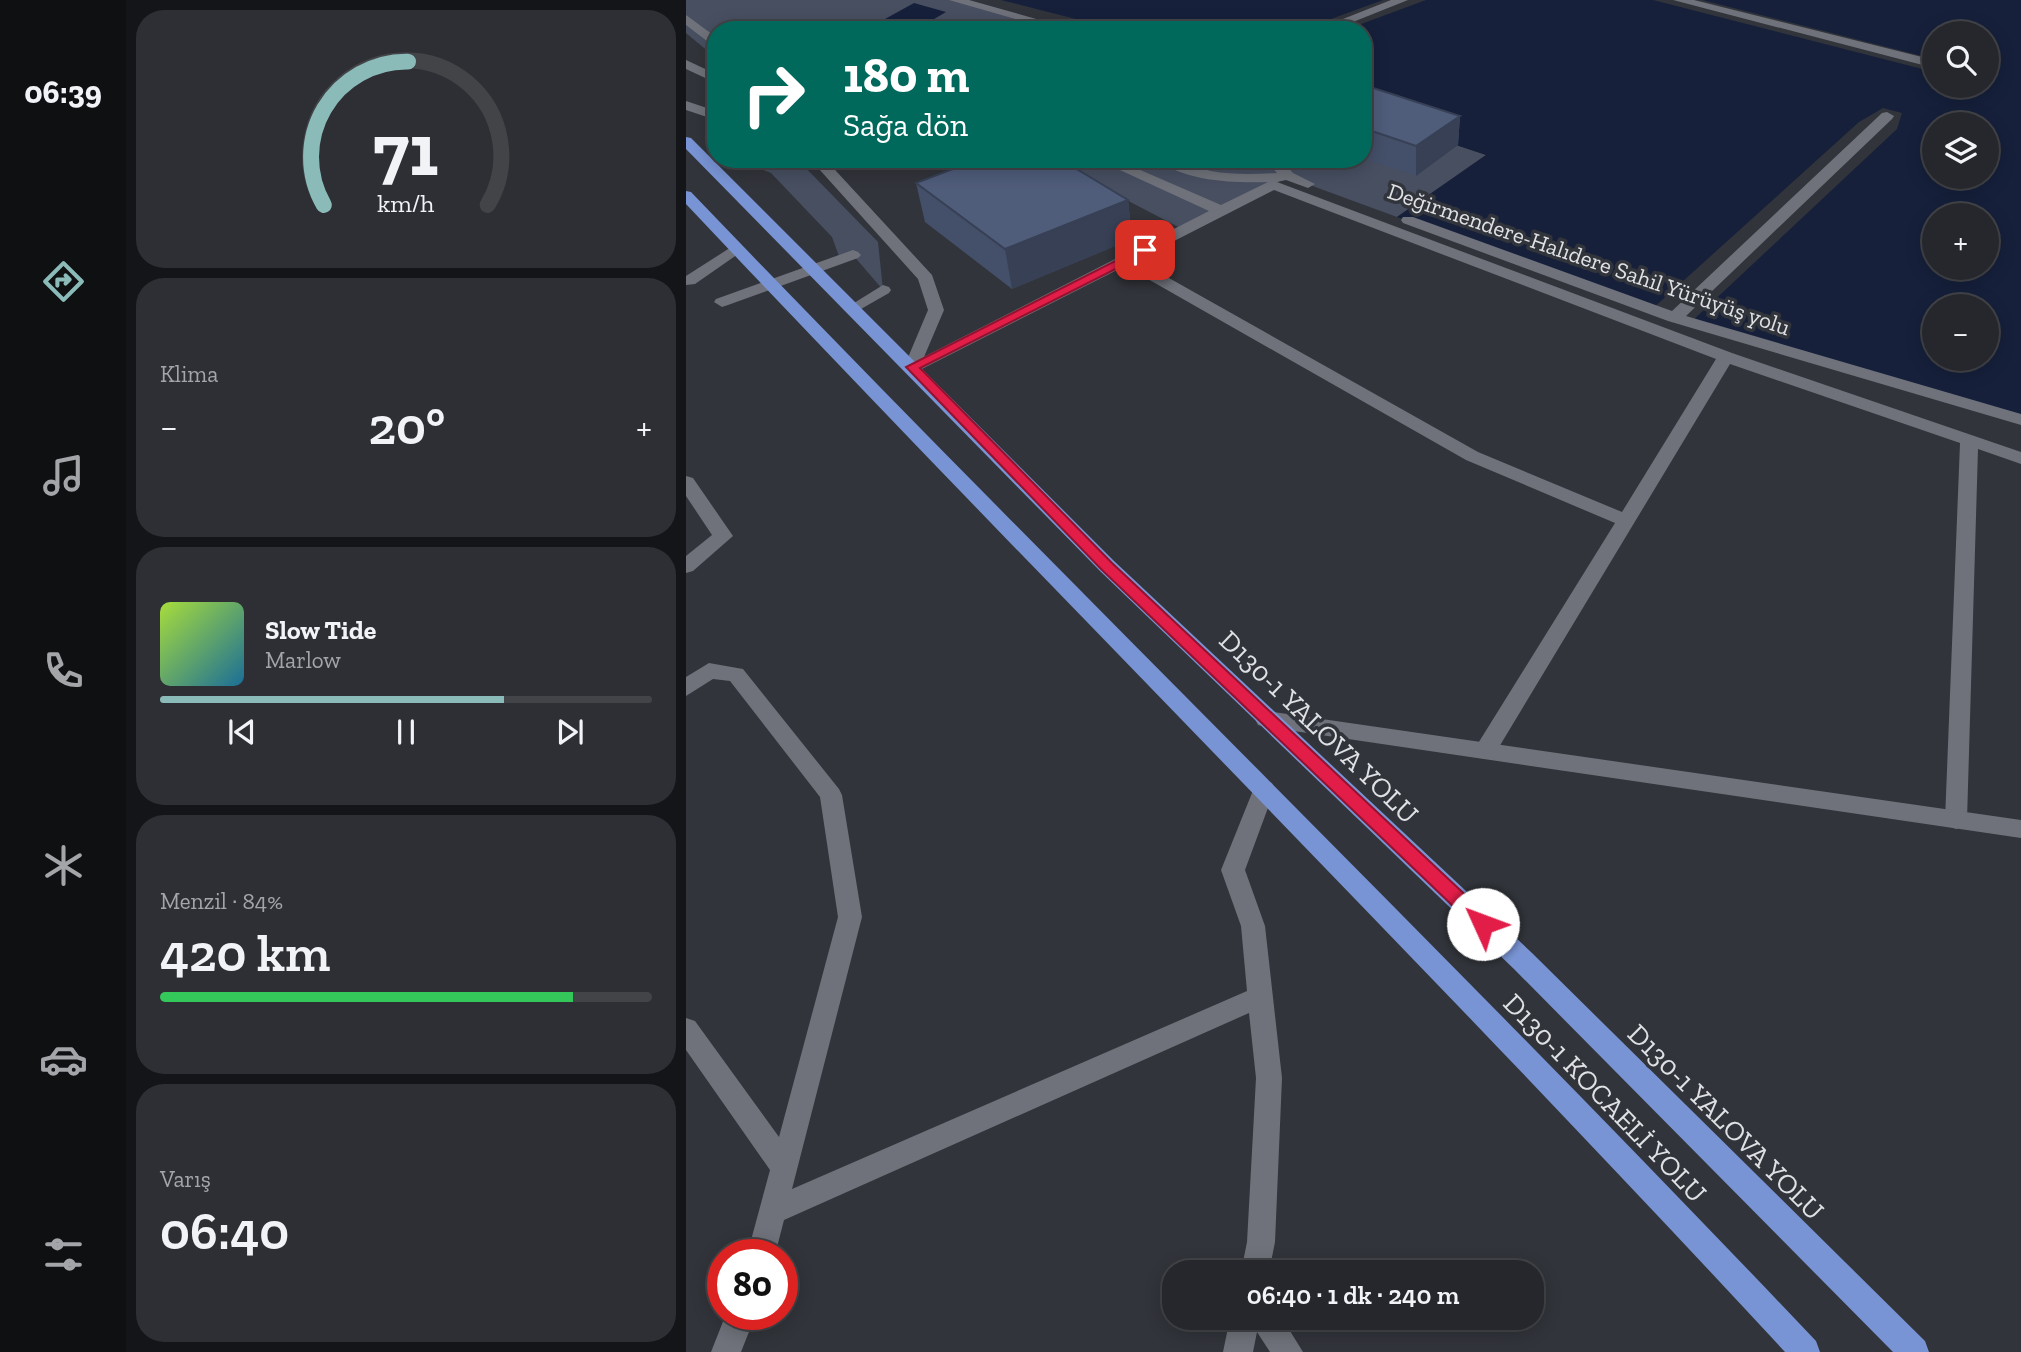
<!DOCTYPE html>
<html lang="tr">
<meta charset="utf-8">
<style>
body{margin:0;font-family:"Zilla Slab",serif;background:#2d2f34;color:#f1f3f6;height:100vh;display:flex;flex-direction:column;font-size:26px;white-space:nowrap}
*{box-sizing:border-box;margin:0}
p{font-size:23px;color:#a3a5a9}
.icon{flex:none;width:38px;height:38px;fill:none;stroke:currentColor;stroke-width:2;stroke-linecap:round;stroke-linejoin:round}
.map{position:relative;flex:1;overflow:hidden}
.details{display:flex;flex-direction:column;gap:10px;padding:10px;background:#141518;width:560px}
.details>*{flex:none}
.top-card{position:absolute;left:21px;top:21px;width:665px;height:147px;border-radius:28px;box-shadow:0 4px 18px #0003,0 0 0 2px #424448;background:#00695c;color:#fff;overflow:hidden}
.controls{position:absolute;left:1236px;top:21px;display:grid;gap:14px}
.controls a{display:grid;place-items:center;width:77px;height:77px;border-radius:50%;background:#25272c;box-shadow:0 4px 18px #0003,0 0 0 2px #424448;font-size:35px}
.speed{position:absolute;left:21px;top:1239px;display:flex;gap:14px;font-size:35px;font-weight:700;text-align:center}
.speed>*{display:grid;place-content:center;width:91px;height:91px;border-radius:50%;background:#25272c;box-shadow:0 4px 18px #0003,0 0 0 2px #424448;line-height:1}
.speed .limit{border:10px solid #d22;background:#fff;color:#111}
.pin{position:absolute;display:grid;place-items:center;width:60px;height:60px;color:#fff;margin:-30px;border-radius:14px;box-shadow:0 4px 10px #0006}
.me{position:absolute;width:77px;margin:-38px;rotate:313deg;stroke-linejoin:round;filter:drop-shadow(0 0 5px #0008)}
.turn{display:flex;align-items:center;gap:24px;height:147px;padding:0 21px;font-size:32px}
.turn .icon{width:91px;height:91px;stroke-width:2.5}
.turn b{display:block;font-size:49px;line-height:60px}
.big{font-size:52px;font-weight:600;line-height:1.1}
.details .widget{flex:1;display:flex;flex-direction:column;justify-content:center;gap:10px;min-width:0;padding:0 24px;border-radius:28px;background:#2d2f34}
.details .dial{align-items:center;gap:0}
.dial svg{height:182px;overflow:visible;fill:none;stroke:#424448;stroke-width:7;stroke-linecap:round;text-anchor:middle}
.dial text{fill:#f1f3f6;stroke:none}
.song{display:flex;align-items:center;gap:21px}
.cover{width:84px;height:84px;border-radius:10px;background:linear-gradient(135deg,hsl(80 70% 55%),hsl(200 70% 35%))}
.played{height:7px;border-radius:4px;background:linear-gradient(90deg,#8bbbb9 70%,#424448 70%)}
.keys{display:flex;justify-content:space-around;direction:ltr}
.heat{display:flex;justify-content:space-between;align-items:center;font-size:38px;direction:ltr}
.charge{height:10px;border-radius:5px;background:linear-gradient(90deg,#34c759 84%,#424448 0)}
.trip{position:absolute;left:476px;top:1260px;width:382px;height:70px;border-radius:28px;background:#25272c;box-shadow:0 4px 18px #0003,0 0 0 2px #424448;font-weight:600;line-height:70px;text-align:center}
main{display:flex;flex:1;min-height:0}
.menu{display:flex;flex-direction:column;width:126px;justify-content:space-around;align-items:center;background:#0f1012;color:#a3a5a9}
.menu .icon{width:49px;height:49px}
.menu .on{color:#8bbbb9}
.menu b{font-size:32px;color:#f1f3f6}
.map>svg:first-child{display:block}
.green{fill:#474f61}
.water{fill:#16203b;fill-rule:evenodd}
.lines{fill:none;stroke-linecap:round;stroke-linejoin:round}
.lane{fill:#6f727a;fill-rule:evenodd}
.street{fill:#6f727a;fill-rule:evenodd}
.secondary{fill:#6f727a;fill-rule:evenodd}
.highway{fill:#7994d4;fill-rule:evenodd}
.wall{fill:#444f69}
.shaded-wall{fill:#374055}
.building{fill:#4f5c7a;stroke:#374055;stroke-width:2}
.route{fill:#e11d48;stroke:#92132f;stroke-width:2}
.labels{text-anchor:middle;dominant-baseline:central;stroke-width:7;stroke-linejoin:round;paint-order:stroke}
.far-street-label{font-size:23px;fill:#dfe1e5;stroke:#31343a}
.street-label{font-size:28px;fill:#dfe1e5;stroke:#31343a}
</style>
<main>
<nav class="menu">
<b>06:39</b>
<svg class="icon on" aria-label="directions" viewBox="0 0 24 24"><path d="M12 3l9 9-9 9-9-9zM9 14v-3h6M13 9l2 2-2 2"/></svg>
<svg class="icon" aria-label="music" viewBox="0 0 24 24"><path d="M9 18V5l10-2v13"/><circle cx="6" cy="18" r="3"/><circle cx="16" cy="16" r="3"/></svg>
<svg class="icon" aria-label="phone" viewBox="0 0 24 24"><path d="M5 4h4l2 5-3 2q2 4 5 5l2-3 5 2v4C11 20 4 13 5 4z"/></svg>
<svg class="icon" aria-label="climate" viewBox="0 0 24 24"><path d="M12 3v18M4 7l16 10M4 17L20 7"/></svg>
<svg class="icon" aria-label="car" viewBox="0 0 24 24"><path d="M5 17H2v-5l4-1 3-4h7l3 4 3 1v5h-3M9 17h6M6 11h13"/><circle cx="7" cy="17" r="2"/><circle cx="17" cy="17" r="2"/></svg>
<svg class="icon" aria-label="filters" viewBox="0 0 24 24"><path d="M4 7h16M4 17h16"/><circle cx="9" cy="7" r="2"/><circle cx="15" cy="17" r="2"/></svg>
</nav>
<section class="details">
<div class="widget dial"><svg viewBox="0 0 100 80">
<path d="M14 69A42 42 0 1 1 86 69"/>
<path d="M14 69A42 42 0 0 1 51 6" stroke="#8bbbb9"/>
<text x="50" y="56" font-size="32" font-weight="700">71</text>
<text x="50" y="72" font-size="11">km/h</text>
</svg></div>
<div class="widget"><p>Klima</p>
<div class="heat"><a>−</a><b class="big">20°</b><a>+</a></div>
</div>
<div class="widget">
<div class="song"><i class="cover"></i><div><b>Slow Tide</b><p>Marlow</p></div></div>
<div class="played"></div>
<div class="keys"><svg class="icon" aria-label="previous" viewBox="0 0 24 24"><path d="M18 5L8 12l10 7zM5 5v14"/></svg><svg class="icon" aria-label="pause" viewBox="0 0 24 24"><path d="M8 5v14M16 5v14"/></svg><svg class="icon" aria-label="next" viewBox="0 0 24 24"><path d="M6 5l10 7-10 7zM19 5v14"/></svg></div>
</div>
<div class="widget"><p>Menzil · 84%</p><b class="big">420 km</b><div class="charge"></div></div>
<div class="widget"><p>Varış</p><b class="big">06:40</b></div>
</section>
<div class="map">
<svg width="1335" height="1352" viewBox="0 0 1335 1352">
<rect width="100%" height="100%" fill="#31343a"/>
<!-- green -->
<path class="green" d="M0 0H269L383 30H30V58L0 33Z
M677 114 800 155 711 217 602 177 498 230 362 159H677Z
M49 159H111L192 242 197 290 167 255 154 259 146 237 85 173Z"/>
<!-- water -->
<path class="water" d="M315 0H697L615 30H433Z
M740 0H967L1248 72V86H1300V33H1248V59L1016 0H1335V420L1004 323 1211 129 1216 113 1197 108 1173 122 965 310 711 217 800 155 677 114V30H659ZM1248 124H1300V177H1248ZM1248 215H1300V268H1248ZM1248 306H1300V359H1248Z
M228 3 260 12 233 28 199 19Z
M85 19H113L123 23 122 30H53Z"/>
<g class="lines">
<!-- lane -->
<path class="lane" d="M0 60 30 74V83L0 69Z
M0 101 30 111V120L0 110Z
M124 159H139L246 275 258 310 232 371 226 372 218 367 242 310 232 279Z
M0 476 7 478 47 536 7 571 0 573V556L26 535 0 496Z"/>
<!-- street -->
<path class="street" d="M263 0H283L389 30H368Z
M705 0H722L647 30H629Z
M987 0H1008L1248 60V68Z
M0 15 30 37V48L0 25Z
M1201 112 1208 116 1206 119 1000 316 1335 414V425L982 321 717 223 715 220 717 217H727L986 311 1196 113Z
M410 159H429L535 205 582 182C550 183 497 182 472 159 492 159 506 167 525 171 547 175 569 174 591 173L579 159H594L607 173 629 184 622 188 600 180 591 182 1046 353 1335 452V464L1292 449 1281 820 1278 826 1270 829 1262 826 1259 820 1274 443 1044 364 807 757 799 759 791 757 788 751 791 745 929 523 780 460 439 266 232 371 226 372 218 367 523 211ZM588 190 1030 359 936 512 792 452 451 260Z
M50 244 55 246 58 249 55 252 9 284 0 285V276Z
M167 250 172 252 175 255 172 258 42 305 36 307 28 302 30 299Z
M197 285 203 287 205 290 203 293 168 313 160 308Z
M23 663 57 669 153 789 156 795 176 917 106 1189 561 991 555 926 535 870 570 783 578 780 586 783 589 789 559 870 579 926 596 1078 589 1242 583 1272H555L561 1242 570 1078 563 1013 98 1220 89 1255H61L84 1170 0 1050V1018L9 1021 93 1137 152 917 134 797 44 681 27 679 0 696V677Z
M40 1314H70L55 1352H25Z
M544 1318H596L617 1352H584L571 1332 567 1352H537Z"/>
<!-- secondary -->
<path class="secondary" d="M580 711 1335 820V838L580 727 572 725 569 719 572 713Z"/>
<!-- highway -->
<path class="highway" d="M0 137 5 138 428 561 846 953 1239 1341 1243 1352H1207L828 969 414 571 0 149Z
M0 191 5 192C376 579 761 952 1130 1341L1134 1352H1099C739 963 363 589 0 204Z"/>
</g>
<!-- wall -->
<path class="wall" d="M677 85 774 116 772 145 730 176 677 158Z
M230 183 442 200 446 239 326 289 239 222Z"/>
<!-- shaded-wall -->
<path class="shaded-wall" d="M774 116 772 145 730 176V146Z
M442 200 446 239 326 289 319 249Z"/>
<!-- building -->
<path class="building" d="M677 85H678L774 116 730 146 677 128Z
M293 159H374L442 200 319 249 230 183Z"/>
<!-- route -->
<path class="route" d="M459 246 465 250 463 252 234 368 426 563 804 918 806 924 804 929 797 931 791 929 416 570 220 367Z"/>
<g class="labels">
<!-- far-street labels -->
<g class="far-street-label">
<text transform="translate(903 259) rotate(19)">Değirmendere-Halıdere Sahil Yürüyüş yolu</text>
</g>
<!-- street labels -->
<g class="street-label">
<text transform="translate(633 727) rotate(44)">D130-1 YALOVA YOLU</text>
<text transform="translate(919 1098) rotate(46)">D130-1 KOCAELİ YOLU</text>
<text transform="translate(1040 1122) rotate(45)">D130-1 YALOVA YOLU</text>
</g>
</g>
</svg>
<div class="controls">
<a><svg class="icon" aria-label="search" viewBox="0 0 24 24"><circle cx="10" cy="10" r="6"/><path d="M15 15l6 6"/></svg></a>
<a><svg class="icon" aria-label="layers" viewBox="0 0 24 24"><path d="M12 4l9 5-9 5-9-5zM3 14l9 5 9-5"/></svg></a>
<a>+</a>
<a>−</a>
</div>
<div class="speed"><div class="limit">80</div></div>
<div class="pin" style="left:459px;top:250px;background:#d93025"><svg class="icon" aria-label="arrive" viewBox="0 0 24 24"><path d="M6 21V4h12l-3 4 3 4H6"/></svg></div>
<svg class="me" style="left:797px;top:924px" viewBox="-20 -20 40 40"><circle r="19" fill="#fff"/><path d="M0-13L10 11 0 6-10 11z" fill="#e11d48"/></svg>
<div class="trip">06:40 · 1 dk · 240 m</div>
<div class="top-card">
<div class="turn"><svg class="icon" aria-label="right" viewBox="0 0 24 24"><path d="M7 20v-9h11M14 6l5 5-5 5"/></svg><div><b>180 m</b>Sağa dön</div></div>
</div>
</div>
</main>
